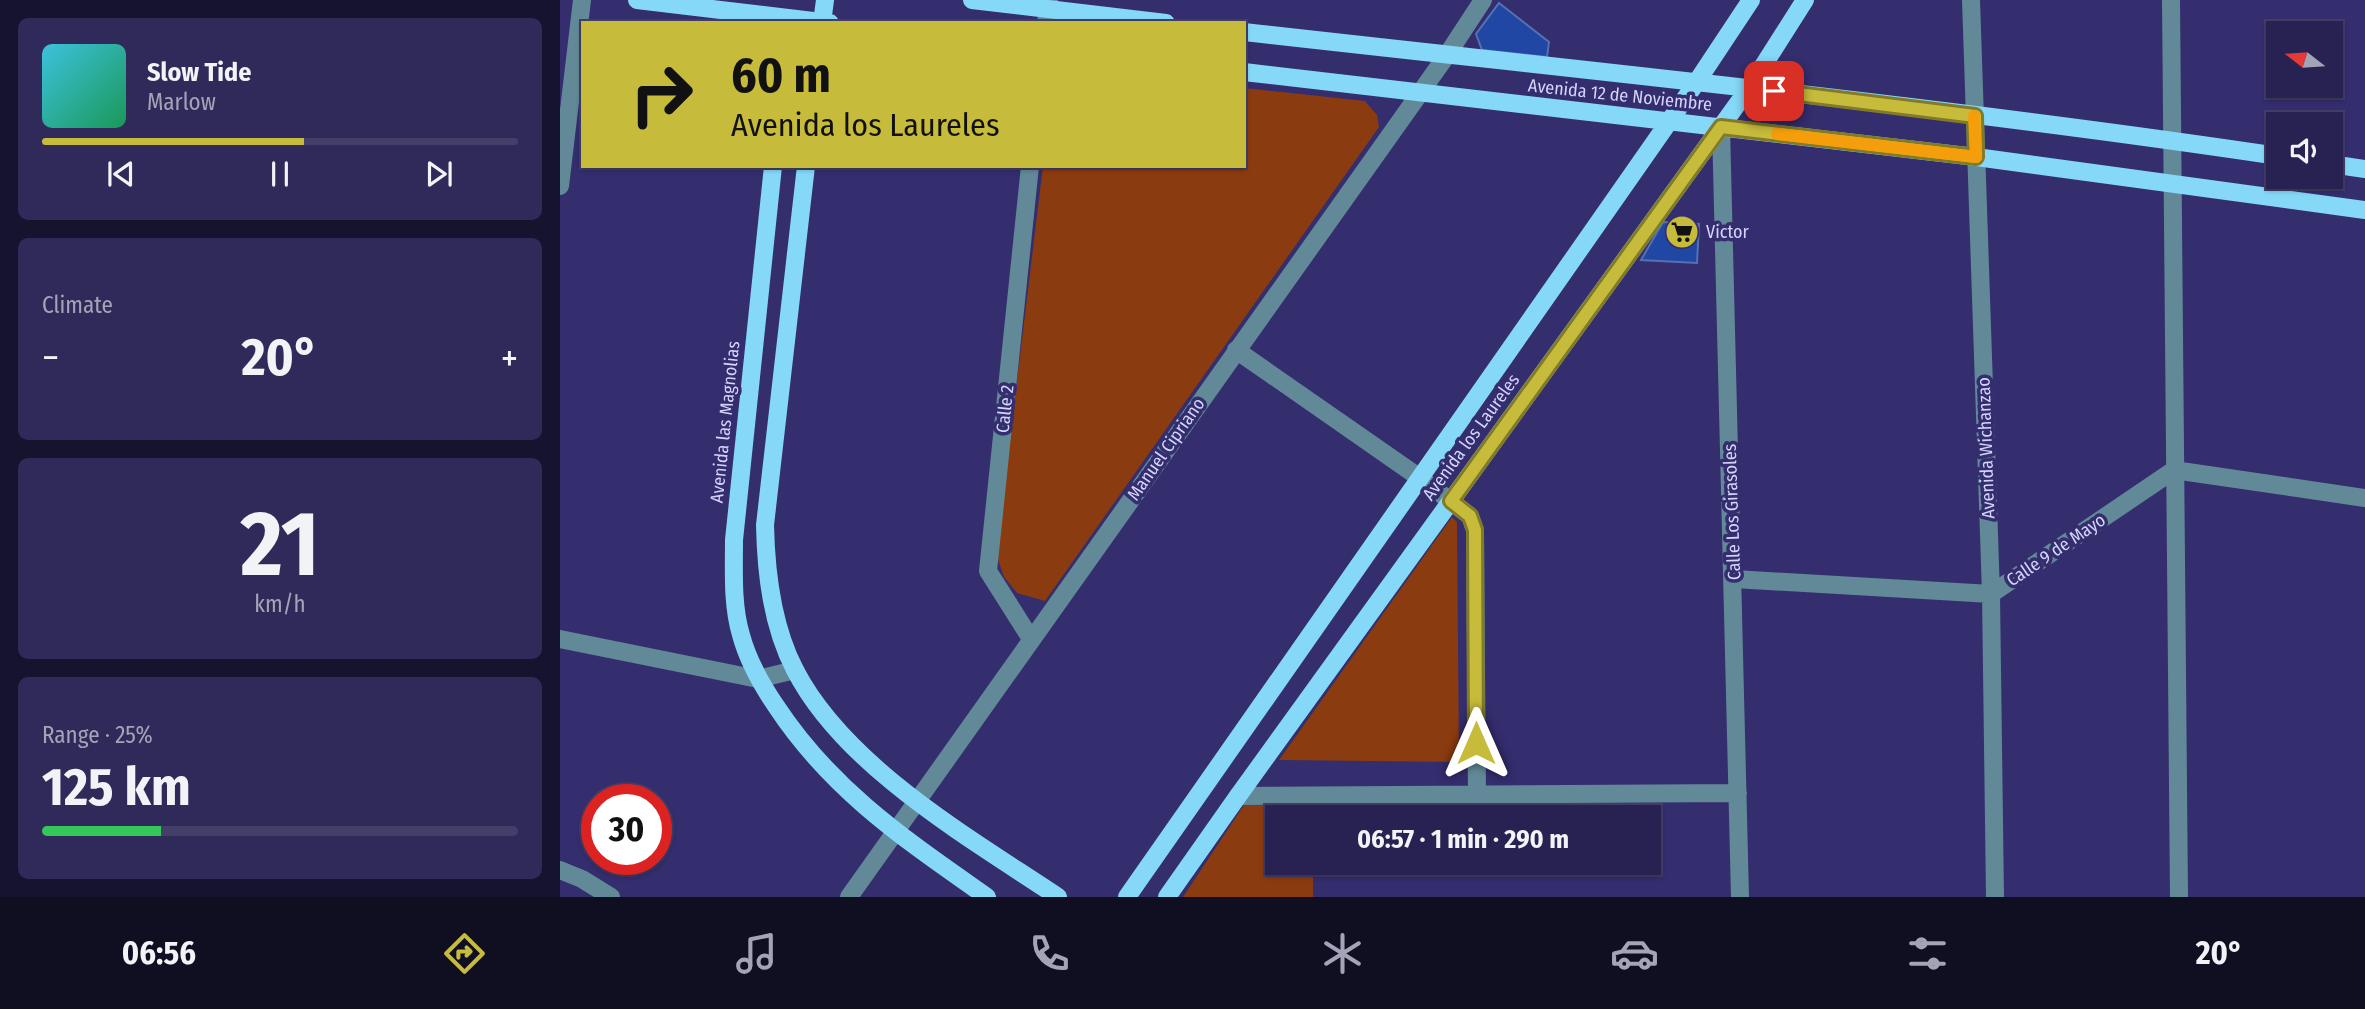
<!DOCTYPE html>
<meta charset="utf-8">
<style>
body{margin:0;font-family:"Fira Sans Condensed",sans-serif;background:#2f2a59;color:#f1f3f6;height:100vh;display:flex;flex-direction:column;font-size:26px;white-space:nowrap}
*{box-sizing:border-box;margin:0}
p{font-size:23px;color:#a4a4b8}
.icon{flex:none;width:38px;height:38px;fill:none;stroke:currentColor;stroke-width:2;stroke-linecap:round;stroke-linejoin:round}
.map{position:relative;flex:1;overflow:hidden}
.panel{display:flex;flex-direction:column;gap:18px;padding:18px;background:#15132d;width:560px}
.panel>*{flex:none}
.top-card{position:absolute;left:21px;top:21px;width:665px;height:147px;border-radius:0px;box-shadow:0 2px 5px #0004,0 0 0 2px #433f69;background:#c7bb3c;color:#111;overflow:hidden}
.needle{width:46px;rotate:287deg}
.buttons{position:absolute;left:1706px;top:21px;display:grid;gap:14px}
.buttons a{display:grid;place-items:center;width:77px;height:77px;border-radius:0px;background:#272252;box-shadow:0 2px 5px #0004,0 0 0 2px #433f69;font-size:35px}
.speed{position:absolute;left:21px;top:784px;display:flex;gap:14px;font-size:35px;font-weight:700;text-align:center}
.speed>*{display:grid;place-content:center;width:91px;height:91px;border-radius:50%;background:#272252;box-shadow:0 2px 5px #0004,0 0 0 2px #433f69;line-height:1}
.speed .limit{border:10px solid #d22;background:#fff;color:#111}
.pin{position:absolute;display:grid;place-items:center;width:60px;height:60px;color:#fff;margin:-30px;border-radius:14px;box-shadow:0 4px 10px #0006}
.me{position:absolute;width:77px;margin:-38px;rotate:0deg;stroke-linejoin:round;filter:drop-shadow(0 0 5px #0008)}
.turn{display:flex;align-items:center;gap:24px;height:147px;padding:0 35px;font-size:32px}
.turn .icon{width:91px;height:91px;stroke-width:2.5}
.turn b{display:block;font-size:49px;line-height:60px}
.big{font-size:52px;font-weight:700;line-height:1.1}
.panel .widget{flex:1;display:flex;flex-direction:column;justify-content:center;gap:10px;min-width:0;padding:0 24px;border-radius:10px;background:#2f2a59}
.panel .dial{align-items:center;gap:0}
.dial b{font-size:91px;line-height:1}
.song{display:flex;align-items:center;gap:21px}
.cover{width:84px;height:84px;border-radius:10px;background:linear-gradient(135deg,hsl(190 70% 55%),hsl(150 70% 35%))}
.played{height:7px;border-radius:4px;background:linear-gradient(90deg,#c7bb3c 55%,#433f69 55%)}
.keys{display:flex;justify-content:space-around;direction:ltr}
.heat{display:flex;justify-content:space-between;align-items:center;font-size:38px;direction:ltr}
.charge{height:10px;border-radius:5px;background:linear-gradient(90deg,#34c759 25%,#433f69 0)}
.trip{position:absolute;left:705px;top:805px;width:396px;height:70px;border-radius:0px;background:#272252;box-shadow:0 2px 5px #0004,0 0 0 2px #433f69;font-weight:700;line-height:70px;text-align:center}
.tab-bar{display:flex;height:112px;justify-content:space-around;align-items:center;background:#100e21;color:#a4a4b8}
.tab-bar .icon{width:49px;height:49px}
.tab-bar .active{color:#c7bb3c}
.tab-bar b{font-size:32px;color:#f1f3f6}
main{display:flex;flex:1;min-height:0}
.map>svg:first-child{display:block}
.green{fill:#8b3b10}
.building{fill:#2147a4;stroke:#5472b3;stroke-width:2}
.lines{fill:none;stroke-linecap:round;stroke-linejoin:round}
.minor{stroke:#628998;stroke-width:18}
.major{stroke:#85d8f7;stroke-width:18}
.route-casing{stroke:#817a27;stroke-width:18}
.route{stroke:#c7bb3c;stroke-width:12}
.slow{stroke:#f59e0b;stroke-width:12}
.labels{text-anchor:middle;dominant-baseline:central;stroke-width:7;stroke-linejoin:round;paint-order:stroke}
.street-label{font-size:18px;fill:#d4d5fc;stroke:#342d6e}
.poi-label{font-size:18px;fill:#d4d5fc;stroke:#342d6e;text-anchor:start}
</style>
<main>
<section class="panel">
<div class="widget">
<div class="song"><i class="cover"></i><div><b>Slow Tide</b><p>Marlow</p></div></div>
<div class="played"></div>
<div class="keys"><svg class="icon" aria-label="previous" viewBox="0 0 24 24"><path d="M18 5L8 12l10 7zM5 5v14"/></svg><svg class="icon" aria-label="pause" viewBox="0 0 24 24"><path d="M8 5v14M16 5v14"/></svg><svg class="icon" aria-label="next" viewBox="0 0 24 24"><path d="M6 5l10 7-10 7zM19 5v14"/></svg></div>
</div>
<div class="widget"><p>Climate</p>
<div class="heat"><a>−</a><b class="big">20°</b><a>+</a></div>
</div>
<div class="widget dial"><b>21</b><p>km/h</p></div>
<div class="widget"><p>Range · 25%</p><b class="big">125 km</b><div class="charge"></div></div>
</section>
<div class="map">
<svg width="1805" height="897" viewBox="0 0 1805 897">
<rect width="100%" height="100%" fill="#342d6e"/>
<!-- green -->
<path class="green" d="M684 88 805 101 817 115 819 127 485 601 457 593 444 577 436 554 483 166H684Z
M892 517 897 522 899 762 719 760Z
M684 805H754V817H718V863H753V897H623Z"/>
<!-- building -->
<path class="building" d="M939 3 989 42 987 57 922 50 916 34Z
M1103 222 1139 224 1137 263 1081 260Z"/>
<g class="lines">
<!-- minor -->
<path class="minor" d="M1411 0 1431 594 1435 897
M1611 0 1619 897
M486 23 489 0
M1161 127 1180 897
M470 166 428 571 471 639
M0 186 22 0
M676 350 860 478 910 516 915 530 917 796
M1174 579 1431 594 1614 470 1805 498
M0 639 198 679 235 670
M678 796 1178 793
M0 870 22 879 51 897
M289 897 887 55 923 0"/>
<!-- major -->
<path class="major" d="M77 0 270 23
M412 0 606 23
M262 23 265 0
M684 32C1029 71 1375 105 1718 156
M684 72 1416 157 1805 210
M1771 164 1805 169
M213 166 174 540C174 571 172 605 181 635 188 661 201 684 216 706 272 791 346 840 427 897
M246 166 205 525C206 574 212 626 235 670 285 767 410 838 498 897
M567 897 1136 83 1191 0
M607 897 678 796 1189 88 1245 0"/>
</g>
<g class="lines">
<defs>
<path id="route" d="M916 743 915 530 910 516 891 501 1161 127 1416 157 1415 116 1214 91"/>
</defs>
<!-- route casing -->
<use href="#route" class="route-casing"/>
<!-- route -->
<use href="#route" class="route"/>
<!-- slow -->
<path class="slow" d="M1217 134 1416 157 1414 116"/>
</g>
<!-- icons -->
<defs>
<symbol id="supermarket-disc" viewBox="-11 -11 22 22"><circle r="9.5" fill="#c7bb3c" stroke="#342d6e"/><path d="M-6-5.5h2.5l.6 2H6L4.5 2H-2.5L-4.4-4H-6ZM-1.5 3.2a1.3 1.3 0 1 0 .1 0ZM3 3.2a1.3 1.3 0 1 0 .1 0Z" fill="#111"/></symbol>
</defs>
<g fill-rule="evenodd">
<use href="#supermarket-disc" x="1103" y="213" width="38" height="38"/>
</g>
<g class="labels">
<!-- street labels -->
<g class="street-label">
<text transform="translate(1060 95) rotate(6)">Avenida 12 de Noviembre</text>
<text transform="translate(445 409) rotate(-84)">Calle 2</text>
<text transform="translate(165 422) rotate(-84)">Avenida las Magnolias</text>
<text transform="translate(911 437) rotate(-54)">Avenida los Laureles</text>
<text transform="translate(1426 448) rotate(-92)">Avenida Wichanzao</text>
<text transform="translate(606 449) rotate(-55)">Manuel Cipriano</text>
<text transform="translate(1172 512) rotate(-92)">Calle Los Girasoles</text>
<text transform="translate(1496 550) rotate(-34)">Calle 9 de Mayo</text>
</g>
<!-- poi labels -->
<g class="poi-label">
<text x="1146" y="232">Victor</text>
</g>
</g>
</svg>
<div class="buttons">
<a><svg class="needle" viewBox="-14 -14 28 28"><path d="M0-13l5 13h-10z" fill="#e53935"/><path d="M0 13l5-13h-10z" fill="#a4a4b8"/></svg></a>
<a><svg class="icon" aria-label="sound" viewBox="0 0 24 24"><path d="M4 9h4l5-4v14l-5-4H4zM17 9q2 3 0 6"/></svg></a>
</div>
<div class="speed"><div class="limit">30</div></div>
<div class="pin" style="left:1214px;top:91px;background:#d93025"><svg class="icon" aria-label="arrive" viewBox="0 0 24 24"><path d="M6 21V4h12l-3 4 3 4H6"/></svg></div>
<svg class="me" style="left:916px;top:743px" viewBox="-20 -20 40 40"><path d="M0-17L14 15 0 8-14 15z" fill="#c7bb3c" stroke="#fff" stroke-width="4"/></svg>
<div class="trip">06:57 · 1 min · 290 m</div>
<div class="top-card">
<div class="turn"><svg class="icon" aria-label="right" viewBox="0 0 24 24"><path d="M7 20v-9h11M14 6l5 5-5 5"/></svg><div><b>60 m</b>Avenida los Laureles</div></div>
</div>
</div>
</main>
<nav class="tab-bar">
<b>06:56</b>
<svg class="icon active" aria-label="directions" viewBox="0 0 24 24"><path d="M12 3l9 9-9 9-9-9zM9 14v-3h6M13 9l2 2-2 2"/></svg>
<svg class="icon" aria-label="music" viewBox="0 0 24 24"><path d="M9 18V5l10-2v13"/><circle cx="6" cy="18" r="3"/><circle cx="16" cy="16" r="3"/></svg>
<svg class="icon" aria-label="phone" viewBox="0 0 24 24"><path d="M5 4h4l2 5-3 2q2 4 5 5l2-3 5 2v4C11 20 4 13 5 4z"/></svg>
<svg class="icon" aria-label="climate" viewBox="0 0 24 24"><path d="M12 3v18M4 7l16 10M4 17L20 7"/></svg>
<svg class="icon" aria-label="car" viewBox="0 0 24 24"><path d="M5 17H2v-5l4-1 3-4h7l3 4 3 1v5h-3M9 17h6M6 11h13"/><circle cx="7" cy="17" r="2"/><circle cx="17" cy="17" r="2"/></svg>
<svg class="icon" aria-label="filters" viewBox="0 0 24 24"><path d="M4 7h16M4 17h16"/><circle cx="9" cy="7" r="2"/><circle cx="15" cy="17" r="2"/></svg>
<b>20°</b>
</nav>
